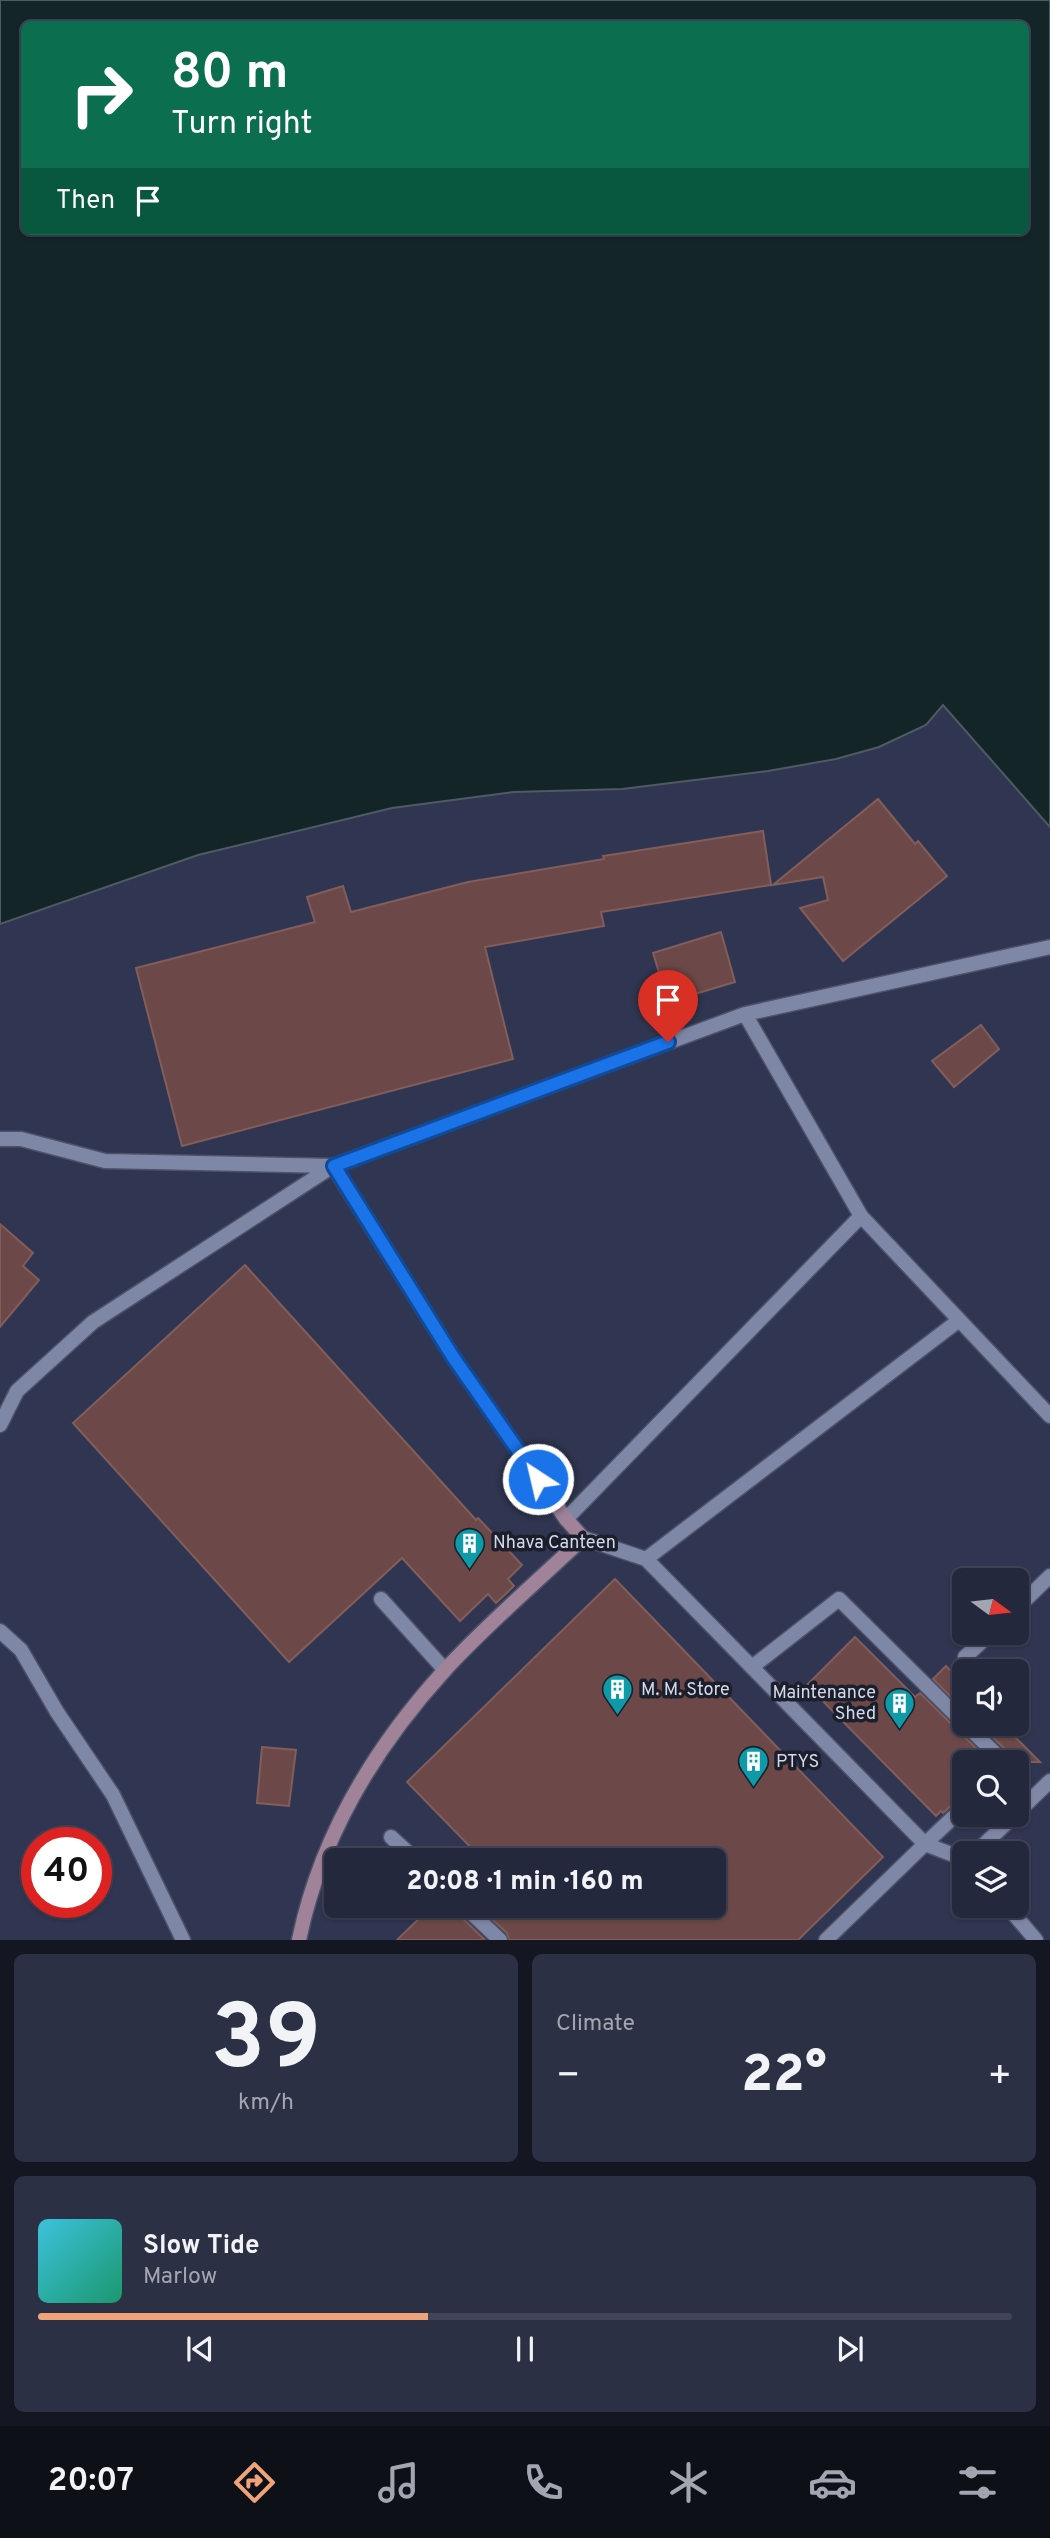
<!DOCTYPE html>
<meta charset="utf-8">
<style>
body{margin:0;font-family:Overpass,sans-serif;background:#2c3044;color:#f1f3f6;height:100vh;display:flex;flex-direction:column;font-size:26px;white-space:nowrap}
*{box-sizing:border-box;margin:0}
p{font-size:23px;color:#a3a6b0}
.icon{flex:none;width:38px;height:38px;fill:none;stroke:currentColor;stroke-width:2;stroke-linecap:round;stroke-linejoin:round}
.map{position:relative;height:1940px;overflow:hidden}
.sheet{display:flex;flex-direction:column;gap:14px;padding:14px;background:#141622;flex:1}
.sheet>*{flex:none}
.guide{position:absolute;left:21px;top:21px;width:1008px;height:214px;border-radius:10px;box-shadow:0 2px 5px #0004,0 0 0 2px #414457;background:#0b6e4f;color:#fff;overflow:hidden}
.needle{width:46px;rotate:105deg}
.controls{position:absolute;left:952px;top:1568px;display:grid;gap:14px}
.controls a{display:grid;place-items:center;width:77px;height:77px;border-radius:10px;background:#24283d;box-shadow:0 2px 5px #0004,0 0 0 2px #414457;font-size:35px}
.speed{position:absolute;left:21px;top:1827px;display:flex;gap:14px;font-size:35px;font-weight:700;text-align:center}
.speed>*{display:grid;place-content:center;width:91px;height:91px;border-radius:50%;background:#24283d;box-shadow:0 2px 5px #0004,0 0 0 2px #414457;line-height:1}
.speed .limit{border:10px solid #d22;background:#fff;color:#111}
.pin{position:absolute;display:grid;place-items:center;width:60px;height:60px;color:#fff;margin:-72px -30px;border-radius:50% 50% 50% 0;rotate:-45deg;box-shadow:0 0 7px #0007}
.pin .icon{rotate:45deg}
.me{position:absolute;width:77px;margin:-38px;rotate:325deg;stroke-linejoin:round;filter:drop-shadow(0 0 5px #0008)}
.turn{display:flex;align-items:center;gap:24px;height:147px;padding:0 35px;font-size:32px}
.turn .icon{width:91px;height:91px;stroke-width:2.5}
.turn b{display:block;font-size:49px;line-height:60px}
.then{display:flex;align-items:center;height:66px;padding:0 35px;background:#0003;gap:14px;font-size:26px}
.big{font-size:52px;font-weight:800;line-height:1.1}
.sheet .tile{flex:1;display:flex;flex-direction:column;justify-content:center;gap:10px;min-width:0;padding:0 24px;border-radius:10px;background:#2c3044}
.sheet .dial{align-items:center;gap:0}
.dial b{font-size:91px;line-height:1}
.song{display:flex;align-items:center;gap:21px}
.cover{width:84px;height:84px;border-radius:10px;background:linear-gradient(135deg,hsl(190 70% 55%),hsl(160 70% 35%))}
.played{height:7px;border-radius:4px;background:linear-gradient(90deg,#f0a278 40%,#414457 40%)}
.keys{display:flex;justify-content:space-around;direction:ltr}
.heat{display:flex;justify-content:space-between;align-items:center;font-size:38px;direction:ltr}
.sheet .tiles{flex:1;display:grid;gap:14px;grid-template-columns:1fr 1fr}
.tile:last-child{grid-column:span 2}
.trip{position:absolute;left:324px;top:1848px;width:402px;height:70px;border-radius:10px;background:#24283d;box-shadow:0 2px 5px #0004,0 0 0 2px #414457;font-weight:800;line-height:70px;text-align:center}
.tab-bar{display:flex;height:112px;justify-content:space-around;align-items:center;background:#0e1018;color:#a3a6b0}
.tab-bar .icon{width:49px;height:49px}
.tab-bar .active{color:#f0a278}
.tab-bar b{font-size:32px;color:#f1f3f6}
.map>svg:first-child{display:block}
.water{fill:#142527;stroke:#4e5b62;stroke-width:2;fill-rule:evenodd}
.building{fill:#6c4948;stroke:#815d5b;stroke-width:2}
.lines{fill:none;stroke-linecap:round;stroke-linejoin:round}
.lane-casing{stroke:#4d5269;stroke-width:17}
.secondary-casing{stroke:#4d5269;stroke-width:17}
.lane{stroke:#7f87a6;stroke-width:14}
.secondary{stroke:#a08299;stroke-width:14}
.route-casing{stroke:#114b97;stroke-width:18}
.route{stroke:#1a73e8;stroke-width:12}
.labels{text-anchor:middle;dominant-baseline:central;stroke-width:7;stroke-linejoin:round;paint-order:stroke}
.poi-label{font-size:18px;fill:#d5d9eb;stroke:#1b1e2b;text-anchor:start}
</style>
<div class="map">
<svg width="1050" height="1940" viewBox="0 0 1050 1940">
<rect width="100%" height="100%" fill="#303651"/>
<!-- water -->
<path class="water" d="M0 0H1050V827L943 705 926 725 879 747 836 759 768 771 622 789 513 792 392 808 198 855 0 924ZM24 24H1026V231H24Z"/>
<!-- building -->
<path class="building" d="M878 799 915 844 918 841 947 876 843 961 800 908 828 900 823 877 773 885Z
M763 831 771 885 601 912 604 926 485 947 513 1059 182 1146 136 968 315 922 307 897 343 886 351 912 468 882 604 859 603 856Z
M721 932 735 982 668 1002 653 953Z
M981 1025 999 1049 954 1087 932 1061Z
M0 1224 33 1253 23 1266 39 1280 0 1327Z
M245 1265 476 1520 478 1518 522 1565 508 1579 514 1586 496 1603 488 1594 460 1621 402 1558 289 1662 73 1423Z
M615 1579 883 1857 798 1940H509L507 1933 478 1906H714V1860H483L407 1782Z
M855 1637 915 1697 920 1693 990 1762H964V1798L957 1800 943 1813 941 1811 936 1816 807 1685Z
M946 1666 964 1685V1710L933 1679Z
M979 1724H1002L1040 1762H1013L1011 1755Z
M262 1747 296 1750 289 1806 257 1803Z
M432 1906H455L457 1913 485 1940H397Z"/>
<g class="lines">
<defs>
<path id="lane" d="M745 1014 861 1216 1050 1416
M0 1139H21L105 1161 333 1166
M0 1425 17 1391 93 1322 333 1166 745 1014 1050 947
M566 1519 861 1216
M583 1538 646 1559 925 1844 826 1940
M646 1559 958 1321
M381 1599 445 1670
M1017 1608 1050 1576
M0 1631 21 1650 57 1712 113 1795 183 1940
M965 1657 991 1633
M752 1667 839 1599 964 1723
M965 1724 1004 1762
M964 1807 925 1844 964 1859
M1017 1813 1050 1781
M391 1837 416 1860
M975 1853 1015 1815
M464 1906 500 1940
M1007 1906 1036 1940"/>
<path id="secondary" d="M299 1940C320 1838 375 1747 444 1671 487 1624 537 1582 583 1538L566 1519 453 1357 333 1166"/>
</defs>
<!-- lane casing -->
<use href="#lane" class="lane-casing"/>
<!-- secondary casing -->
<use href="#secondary" class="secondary-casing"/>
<!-- lane -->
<use href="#lane" class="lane"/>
<!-- secondary -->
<use href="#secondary" class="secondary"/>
</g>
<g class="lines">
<defs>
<path id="route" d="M538 1479 453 1357 334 1166 668 1042"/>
</defs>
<!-- route casing -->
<use href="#route" class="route-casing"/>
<!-- route -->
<use href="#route" class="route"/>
</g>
<!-- icons -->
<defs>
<symbol id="building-pin" viewBox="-11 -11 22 30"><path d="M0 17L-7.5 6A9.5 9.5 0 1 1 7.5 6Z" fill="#0f9aa8" stroke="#1b1e2b"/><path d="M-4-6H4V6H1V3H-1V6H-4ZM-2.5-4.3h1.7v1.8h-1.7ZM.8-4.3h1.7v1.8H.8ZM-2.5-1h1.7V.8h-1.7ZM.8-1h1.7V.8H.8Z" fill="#fff"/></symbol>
</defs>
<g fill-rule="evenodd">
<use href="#building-pin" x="452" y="1526" width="35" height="47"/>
<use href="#building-pin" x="600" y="1672" width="35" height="47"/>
<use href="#building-pin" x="882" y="1686" width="35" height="47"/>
<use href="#building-pin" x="736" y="1744" width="35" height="47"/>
</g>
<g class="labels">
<!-- poi labels -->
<g class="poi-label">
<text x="493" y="1543">Nhava Canteen</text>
<text x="641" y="1690">M. M. Store</text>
<text x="876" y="1693" text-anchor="end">Maintenance<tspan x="876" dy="21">Shed</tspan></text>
<text x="776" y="1762">PTYS</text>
</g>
</g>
</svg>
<div class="controls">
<a><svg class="needle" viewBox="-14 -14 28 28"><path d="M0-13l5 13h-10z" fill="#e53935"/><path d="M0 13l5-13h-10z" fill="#a3a6b0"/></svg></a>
<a><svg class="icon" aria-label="sound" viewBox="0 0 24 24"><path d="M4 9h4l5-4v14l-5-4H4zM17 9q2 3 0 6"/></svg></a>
<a><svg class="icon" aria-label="search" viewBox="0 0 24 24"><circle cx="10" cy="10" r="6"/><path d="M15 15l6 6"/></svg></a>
<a><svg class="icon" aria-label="layers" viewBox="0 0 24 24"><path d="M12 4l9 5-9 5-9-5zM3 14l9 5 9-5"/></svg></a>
</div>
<div class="speed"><div class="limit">40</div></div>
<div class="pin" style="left:668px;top:1042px;background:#d93025"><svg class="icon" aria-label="arrive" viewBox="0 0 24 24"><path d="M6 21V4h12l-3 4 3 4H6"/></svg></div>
<svg class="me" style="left:538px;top:1479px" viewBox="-20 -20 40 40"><circle r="17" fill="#1a73e8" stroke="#fff" stroke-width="3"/><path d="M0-11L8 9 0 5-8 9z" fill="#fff"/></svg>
<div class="trip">20:08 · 1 min · 160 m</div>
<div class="guide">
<div class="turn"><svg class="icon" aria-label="right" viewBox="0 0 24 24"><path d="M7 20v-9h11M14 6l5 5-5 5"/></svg><div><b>80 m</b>Turn right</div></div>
<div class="then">Then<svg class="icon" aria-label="arrive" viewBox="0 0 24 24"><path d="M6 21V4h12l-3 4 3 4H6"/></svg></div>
</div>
</div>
<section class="sheet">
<div class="tiles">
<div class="tile dial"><b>39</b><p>km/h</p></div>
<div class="tile"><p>Climate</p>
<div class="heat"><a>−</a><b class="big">22°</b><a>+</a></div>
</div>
<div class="tile">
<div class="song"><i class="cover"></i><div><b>Slow Tide</b><p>Marlow</p></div></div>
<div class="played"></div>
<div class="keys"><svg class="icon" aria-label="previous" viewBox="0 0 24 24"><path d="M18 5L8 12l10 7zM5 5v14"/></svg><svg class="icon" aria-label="pause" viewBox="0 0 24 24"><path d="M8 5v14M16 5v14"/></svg><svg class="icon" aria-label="next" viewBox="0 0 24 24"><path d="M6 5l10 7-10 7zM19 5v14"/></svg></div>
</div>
</div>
</section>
<nav class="tab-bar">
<b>20:07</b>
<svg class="icon active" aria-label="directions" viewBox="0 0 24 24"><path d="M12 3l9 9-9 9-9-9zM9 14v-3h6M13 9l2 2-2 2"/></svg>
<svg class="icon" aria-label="music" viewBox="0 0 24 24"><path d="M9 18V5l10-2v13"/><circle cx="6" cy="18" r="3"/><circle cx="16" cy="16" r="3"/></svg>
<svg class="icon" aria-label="phone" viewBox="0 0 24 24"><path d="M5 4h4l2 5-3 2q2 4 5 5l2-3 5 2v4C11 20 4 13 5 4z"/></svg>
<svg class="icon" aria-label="climate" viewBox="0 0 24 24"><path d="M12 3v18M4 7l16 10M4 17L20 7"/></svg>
<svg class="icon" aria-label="car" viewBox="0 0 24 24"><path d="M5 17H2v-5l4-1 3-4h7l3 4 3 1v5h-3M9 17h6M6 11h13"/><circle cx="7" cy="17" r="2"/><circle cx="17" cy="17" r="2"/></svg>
<svg class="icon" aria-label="filters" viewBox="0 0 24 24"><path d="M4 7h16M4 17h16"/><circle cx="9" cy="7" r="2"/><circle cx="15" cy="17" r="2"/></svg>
</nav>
